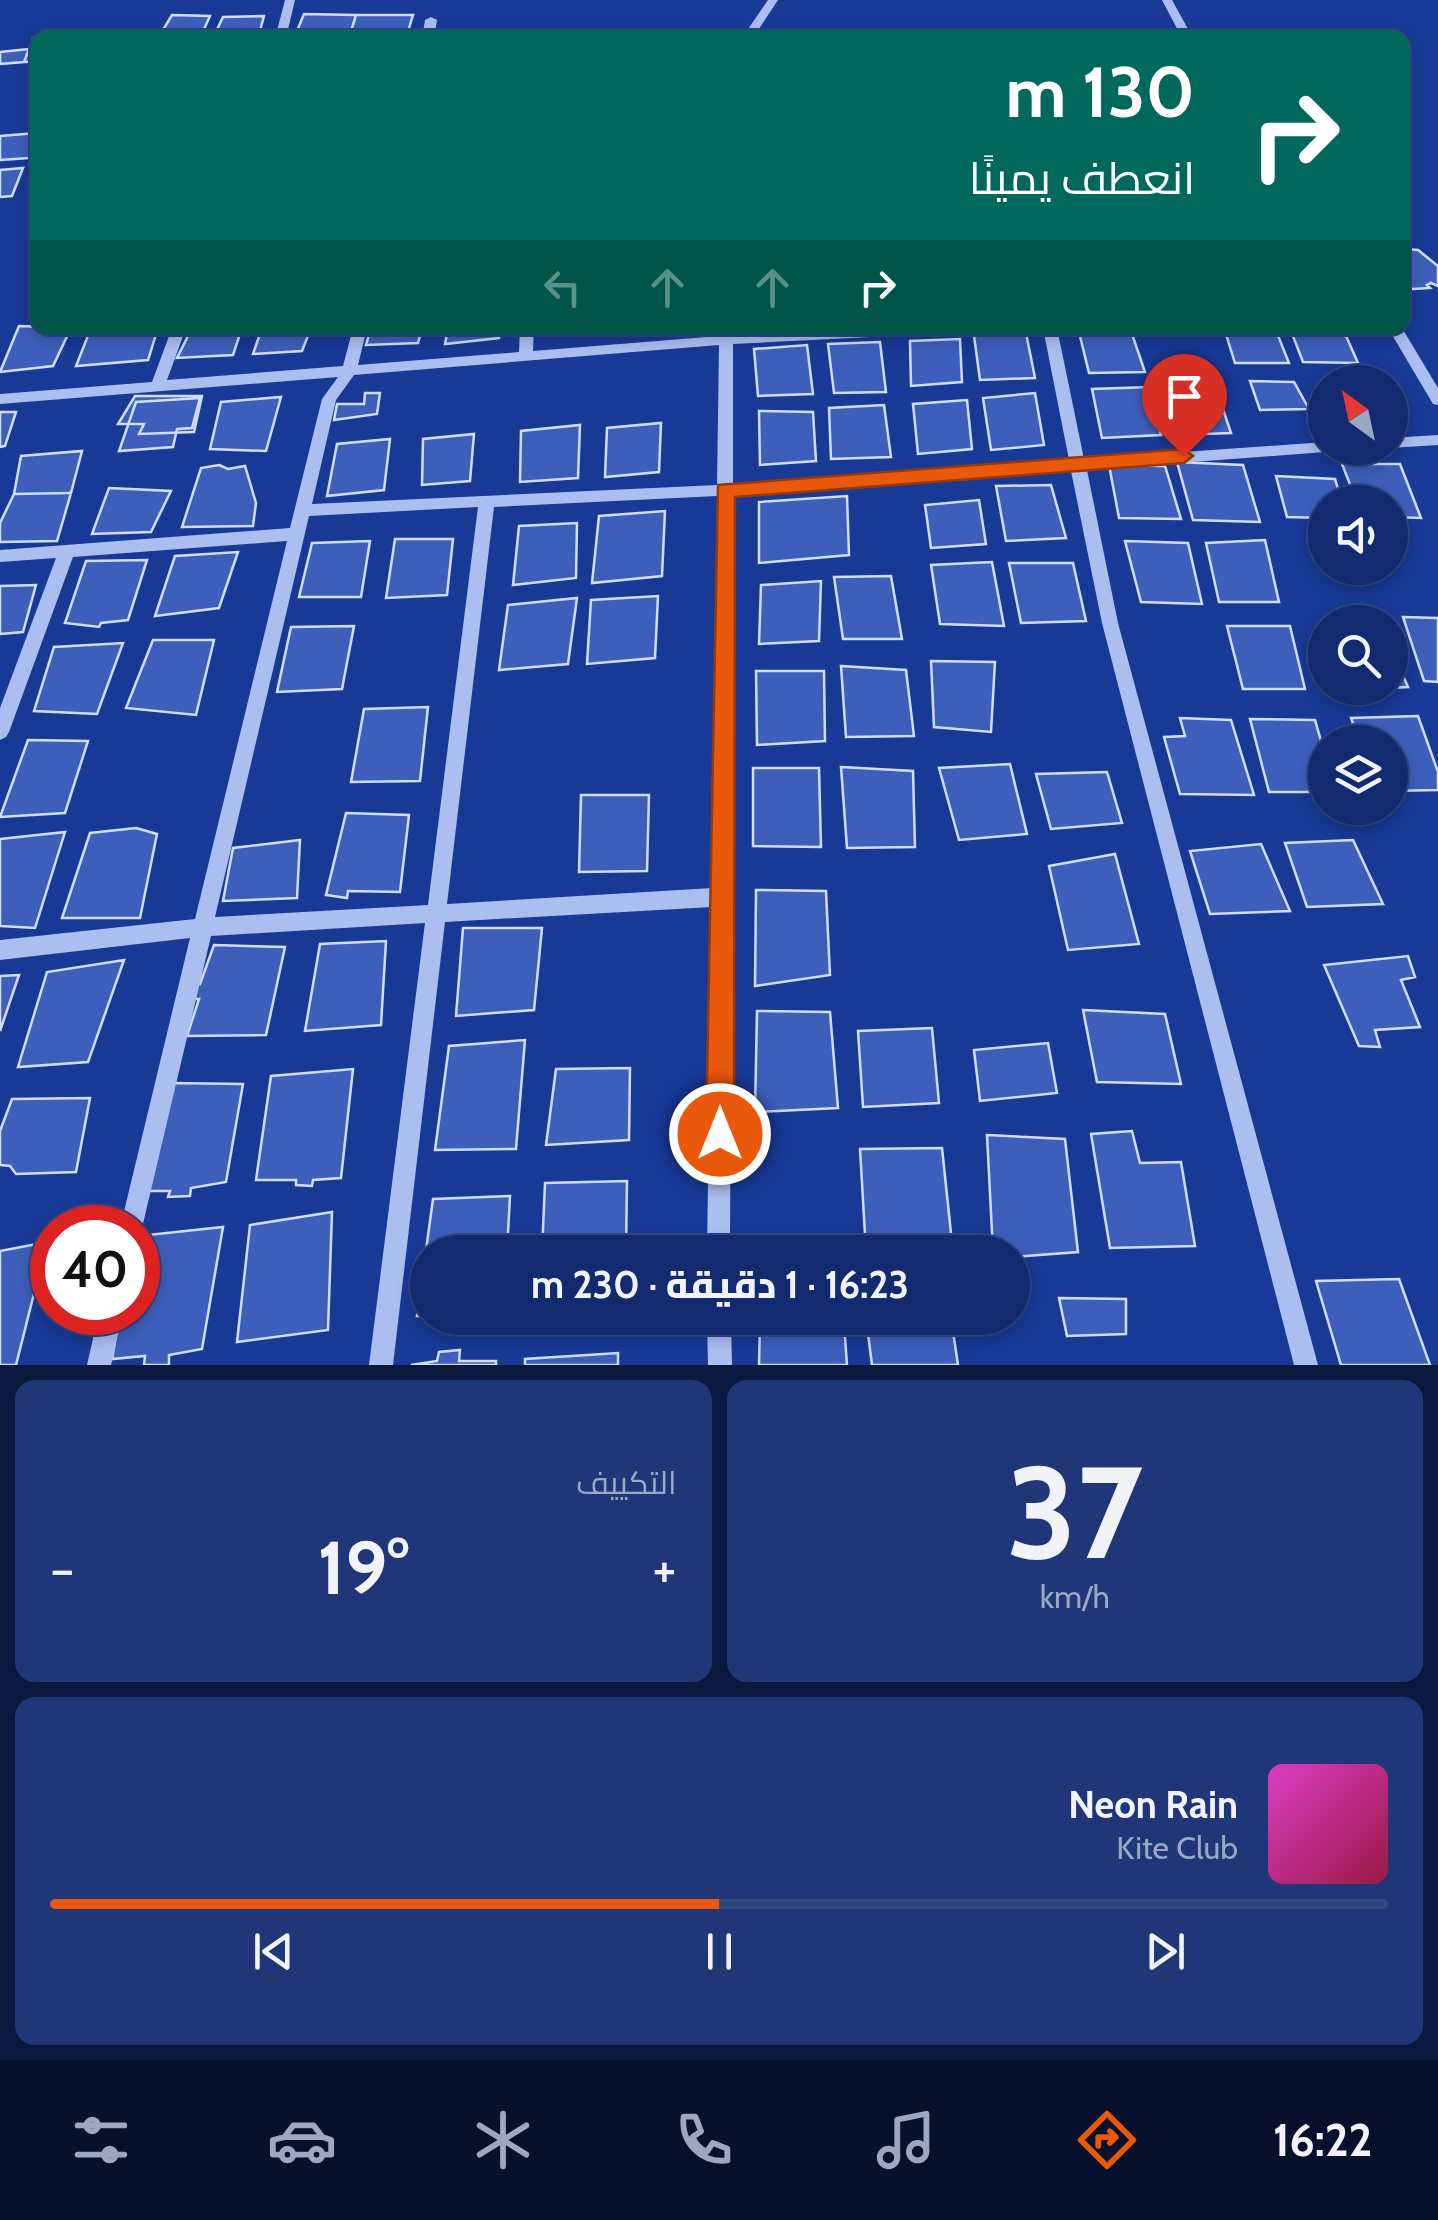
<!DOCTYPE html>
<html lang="ar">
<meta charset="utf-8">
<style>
body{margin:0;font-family:Cabin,Cairo,sans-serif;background:#1f3778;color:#f1f3f6;direction:rtl;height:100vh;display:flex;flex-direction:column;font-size:38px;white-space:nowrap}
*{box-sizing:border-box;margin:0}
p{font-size:32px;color:#9ca7c3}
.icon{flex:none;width:55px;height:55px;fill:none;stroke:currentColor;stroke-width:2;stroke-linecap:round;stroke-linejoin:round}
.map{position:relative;height:1365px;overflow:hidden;direction:ltr}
.drawer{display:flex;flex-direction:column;gap:15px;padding:15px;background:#0a183e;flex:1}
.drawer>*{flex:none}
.hud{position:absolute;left:30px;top:30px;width:1380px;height:305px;border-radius:20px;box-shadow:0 5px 15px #0003,0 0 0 2px #314783;direction:rtl;background:#00695c;color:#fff;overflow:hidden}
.needle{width:65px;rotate:327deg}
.controls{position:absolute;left:1308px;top:365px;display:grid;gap:20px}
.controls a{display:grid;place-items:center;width:100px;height:100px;border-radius:50%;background:#122b70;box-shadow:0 5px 15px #0003,0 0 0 2px #314783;font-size:50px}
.speed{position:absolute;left:30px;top:1205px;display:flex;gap:20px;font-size:50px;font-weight:700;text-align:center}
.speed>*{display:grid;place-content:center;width:130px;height:130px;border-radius:50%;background:#122b70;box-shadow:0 5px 15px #0003,0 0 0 2px #314783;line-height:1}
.speed .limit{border:15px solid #d22;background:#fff;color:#111}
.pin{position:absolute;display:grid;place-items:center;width:85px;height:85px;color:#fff;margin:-102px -42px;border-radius:50% 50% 50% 0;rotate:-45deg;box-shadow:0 0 10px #0007}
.pin .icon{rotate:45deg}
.me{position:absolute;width:110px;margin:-55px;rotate:0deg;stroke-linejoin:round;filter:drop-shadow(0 0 8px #0008)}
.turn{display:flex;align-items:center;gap:35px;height:210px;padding:0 50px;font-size:45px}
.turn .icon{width:130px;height:130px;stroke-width:2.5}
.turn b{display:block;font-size:70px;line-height:85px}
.lanes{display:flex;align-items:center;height:95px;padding:0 50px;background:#0003;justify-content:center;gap:50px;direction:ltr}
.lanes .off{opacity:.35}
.big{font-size:75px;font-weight:800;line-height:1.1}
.drawer .widget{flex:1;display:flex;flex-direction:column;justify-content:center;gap:15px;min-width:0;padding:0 35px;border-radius:20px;background:#1f3778}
.drawer .dial{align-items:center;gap:0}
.dial b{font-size:130px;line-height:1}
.song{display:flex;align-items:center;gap:30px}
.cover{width:120px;height:120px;border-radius:15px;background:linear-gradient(135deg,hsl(310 70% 55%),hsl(340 70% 35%))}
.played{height:10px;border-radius:5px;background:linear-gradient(90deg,#ea580c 50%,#314783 50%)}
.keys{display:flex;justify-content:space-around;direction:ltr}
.heat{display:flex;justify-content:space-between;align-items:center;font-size:55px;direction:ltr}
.drawer .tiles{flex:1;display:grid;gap:15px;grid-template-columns:1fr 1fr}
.widget:last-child{grid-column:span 2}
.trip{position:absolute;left:410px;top:1235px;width:620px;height:100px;border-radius:50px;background:#122b70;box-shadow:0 5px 15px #0003,0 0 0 2px #314783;font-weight:800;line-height:100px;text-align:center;direction:rtl}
.menu{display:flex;height:160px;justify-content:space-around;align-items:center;background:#07112d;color:#9ca7c3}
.menu .icon{width:70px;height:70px}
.menu .on{color:#ea580c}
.menu b{font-size:45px;color:#f1f3f6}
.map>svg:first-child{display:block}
.building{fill:#3d5fbb;stroke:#d1ddfb;stroke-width:2.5}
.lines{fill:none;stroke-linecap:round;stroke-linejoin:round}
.minor{fill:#aabef0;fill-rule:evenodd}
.route{fill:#ea580c;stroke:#983908;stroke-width:2.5}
</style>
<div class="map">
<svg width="1438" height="1365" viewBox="0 0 1438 1365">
<rect width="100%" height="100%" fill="#183995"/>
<!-- building -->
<path class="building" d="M304 14 356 15 349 38H294Z
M172 15 210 16 200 38H158Z
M356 15H413L406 38H349Z
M264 16 258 38H213L223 17Z
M75 35 38 38V61L24 62 33 38Z
M29 49 24 62 0 64V52Z
M37 133 29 158 0 160V136Z
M23 168 12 196 0 197V170Z
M1407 249 1418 250 1438 266V286L1431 283 1427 285 1430 288 1413 289 1402 286V257Z
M19 326 71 328 53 366 0 372Z
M91 328H158L148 360 76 366Z
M192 328H242L233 355 177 358Z
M262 328H311L302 351 253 354Z
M371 328H422L418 343 366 345Z
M448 328H500L499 338 445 344Z
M1078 328H1130L1145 372 1089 373Z
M1224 328H1275L1289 363H1235Z
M1291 331 1346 336 1358 363 1303 362Z
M1026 333 1035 378 980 380 974 336Z
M960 339 962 382 911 386 910 341Z
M880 342 886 392 834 393 828 344Z
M807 345 813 394 758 396 754 349Z
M1250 381 1294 382 1309 409 1260 410Z
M1214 382 1231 433 1176 435 1163 385Z
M1150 387 1161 435 1102 438 1092 389Z
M365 393H380L377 414 334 420 337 404H364Z
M1035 393 1044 445 991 450 983 398Z
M135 396H202L194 432 139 434 144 424H118Z
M281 397 266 451 210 449 221 402Z
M200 398 192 428 177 429 173 447 119 451 136 402Z
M967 400 972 449 918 454 913 404Z
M884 405 891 457 831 459 829 408Z
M759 411 813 412 816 461 760 465Z
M0 412H16L5 446 0 447Z
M661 423 659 472 605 477 607 428Z
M580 425 578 478 520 482 521 431Z
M474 434 470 481 422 485 423 439Z
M390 439 384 490 327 496 337 444Z
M82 451 71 493 14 494 21 456Z
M1177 462 1243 465 1260 522 1193 520Z
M1342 464H1400L1421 518 1390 517V502H1357Z
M219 465 228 469 245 466 256 503 253 526 182 527 201 468Z
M1109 465 1165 466 1181 519 1119 518Z
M1276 476 1335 479 1342 502H1325V518L1287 517Z
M1051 485 1066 538 1006 541 996 486Z
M109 488 171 491 151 532 92 534Z
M71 493 57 541 0 542V523L14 494Z
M847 496 849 555 759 563V502Z
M979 500 986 544 931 548 925 505Z
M665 511 662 576 592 583 599 516Z
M577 523 576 578 513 585 519 526Z
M395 539H453L447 595 386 598Z
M1265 540 1279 602H1219L1206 543Z
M370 541 361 597H299L312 543Z
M1125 541 1188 543 1202 604 1141 602Z
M238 552 219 608 155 616 175 556Z
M147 560 128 620 101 623 99 627 65 623 86 561Z
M992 562 1004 626 940 624 931 565Z
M1009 563H1073L1086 621 1021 623Z
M891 576 902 639H843L834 577Z
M821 581 819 641 759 644 761 585Z
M36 585 23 632 0 634V586Z
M658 596 655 658 587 664 591 600Z
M577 598 568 664 499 670 508 605Z
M1403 617 1438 618V682L1424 681Z
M354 626 342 689 277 692 291 627Z
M1227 626H1290L1305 689H1243Z
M153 640H214L196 715 126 708Z
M123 643 97 714 34 711 54 647Z
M1390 646 1408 687 1346 690 1390 688Z
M931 661 995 662 991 732 934 727Z
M841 666 906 670 914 736 846 737Z
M756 671H824L825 741 757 745Z
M428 707 420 781 351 782 364 709Z
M1418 716 1438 772V790L1390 791V742H1360L1351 718Z
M1180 718 1231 720 1254 795 1180 794 1164 737 1185 736Z
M1250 719 1315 720 1325 755V792H1269Z
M28 740 88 741 65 813 0 817Z
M1010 764 1027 834 959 840 939 768Z
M841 767 913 771 915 847 847 848Z
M753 768H819L821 847 753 846Z
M1107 772 1122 823 1051 829 1036 774Z
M581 795H649L647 871 579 872Z
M346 813 409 815 400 892 348 891 347 898 326 895Z
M136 828 157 834 140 918H62L90 833Z
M65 832 35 928 0 926V839Z
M300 840 297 898 223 901 233 848Z
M1353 840 1383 904 1307 907 1285 843Z
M1261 844 1290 911 1210 914 1190 851Z
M1115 854 1139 944 1068 950 1049 866Z
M756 890 826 891 830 975 755 986Z
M463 928H542L534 1010 456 1016Z
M386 941 381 1025 305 1031 320 944Z
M214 945 285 947 266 1035 187 1036 199 999H192L196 982 200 984Z
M1408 956 1415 977 1401 980 1420 1027 1375 1030 1380 1047 1359 1046 1324 965Z
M124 960 88 1062 18 1067 47 972Z
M19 975 0 1031V976Z
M1083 1010 1165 1014 1181 1084 1097 1082Z
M757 1011 830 1012 838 1108 755 1112Z
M932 1028 939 1103 863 1107 858 1031Z
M525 1040 516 1149 435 1150 449 1046Z
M1048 1043 1057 1093 980 1101 974 1050Z
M630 1068 629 1140 546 1145 556 1069Z
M353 1069 341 1178 313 1180 312 1186 296 1185V1180H256L271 1076Z
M168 1083 243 1084 226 1182 191 1188 190 1196 168 1197 170 1191H143Z
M90 1098 76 1172 16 1174 10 1166 0 1165V1131L12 1099Z
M1132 1131 1140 1163 1181 1162 1195 1246 1110 1248 1091 1134Z
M987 1135 1065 1139 1078 1252 1012 1257V1252H993Z
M942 1148 953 1252H866L860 1149Z
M627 1181 626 1252H542L545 1183Z
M510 1196 507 1252H428V1315L417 1316 433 1199Z
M332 1212 328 1330 237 1342 250 1225Z
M223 1227 202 1349 169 1355V1365H144L145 1356 112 1359 120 1312H138V1236Z
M47 1242 16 1365H0V1251Z
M1399 1279 1430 1365H1341L1316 1281Z
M1059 1298 1126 1299V1334L1067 1336Z
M866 1318H951L958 1365H872Z
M760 1323H844L847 1365H759Z
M460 1350 459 1361H496V1365H411L437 1361 439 1352Z
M618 1353V1365H525V1359Z"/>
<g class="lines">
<!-- minor -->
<path class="minor" d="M285 0H295L286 38H275Z
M768 0H778L753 38H742Z
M1162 0H1172L1193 38H1182Z
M431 17 437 20 434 38H422L425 20Z
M172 328H186L167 380 343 366 353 328H367L358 365 519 352 520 328H534L533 351 719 336V328H733V335L870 328H955L948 333 733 344V484L1069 460 1043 328H1057L1084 459 1325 442V448H1332L1325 452 1087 470 1118 623 1318 1365H1294L1102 623 1071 471 733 495 730 1252H707L712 907 445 922 393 1365H369L425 923 211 936 142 1228 138 1237V1228H120L190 938 0 960V940L195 919 287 541 73 557 9 732 6 737 0 740V708L56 558 0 562V550L290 528 322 399 338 377 0 404V394L152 382ZM719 345 717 485 312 504 336 400 354 375ZM717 496 712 888 447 904 494 507ZM478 507 428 905 215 917 309 516Z
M1388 328H1402L1438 388V405L1433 404Z
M1438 435V445L1390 448H1387H1390V438Z
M99 1312H123L111 1365H87Z
M707 1318H731L732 1365H708Z"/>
</g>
<!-- route -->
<path class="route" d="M1184 449 1193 456 1184 463 735 497 734 1134 730 1144 720 1148 710 1144 706 1134 718 485Z"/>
</svg>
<div class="controls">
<a><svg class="needle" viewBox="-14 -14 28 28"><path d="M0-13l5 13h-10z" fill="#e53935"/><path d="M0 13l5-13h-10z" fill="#9ca7c3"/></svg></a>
<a><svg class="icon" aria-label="sound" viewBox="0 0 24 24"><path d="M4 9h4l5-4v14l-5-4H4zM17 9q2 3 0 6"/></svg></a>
<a><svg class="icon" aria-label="search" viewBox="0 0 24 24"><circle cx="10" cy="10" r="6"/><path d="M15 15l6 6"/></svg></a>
<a><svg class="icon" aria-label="layers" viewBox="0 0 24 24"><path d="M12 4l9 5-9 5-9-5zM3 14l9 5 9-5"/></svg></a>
</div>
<div class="speed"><div class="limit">40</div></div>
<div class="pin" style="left:1184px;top:456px;background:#d93025"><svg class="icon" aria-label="arrive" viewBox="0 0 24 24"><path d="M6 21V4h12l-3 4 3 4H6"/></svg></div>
<svg class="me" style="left:720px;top:1134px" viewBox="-20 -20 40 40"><circle r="17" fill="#ea580c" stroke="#fff" stroke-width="3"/><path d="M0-11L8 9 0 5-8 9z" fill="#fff"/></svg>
<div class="trip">16:23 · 1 دقيقة · 230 m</div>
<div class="hud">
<div class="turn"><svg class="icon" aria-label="right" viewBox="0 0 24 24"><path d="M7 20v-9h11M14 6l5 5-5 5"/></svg><div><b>130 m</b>انعطف يمينًا</div></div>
<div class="lanes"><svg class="icon off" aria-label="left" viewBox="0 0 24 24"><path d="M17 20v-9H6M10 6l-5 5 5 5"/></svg><svg class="icon off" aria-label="ahead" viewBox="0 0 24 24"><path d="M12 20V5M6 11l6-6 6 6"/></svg><svg class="icon off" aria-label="ahead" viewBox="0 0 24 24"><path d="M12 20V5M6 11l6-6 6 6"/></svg><svg class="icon" aria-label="right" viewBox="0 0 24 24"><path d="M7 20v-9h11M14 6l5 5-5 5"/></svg></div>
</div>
</div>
<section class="drawer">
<div class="tiles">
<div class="widget dial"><b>37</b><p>km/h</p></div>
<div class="widget"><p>التكييف</p>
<div class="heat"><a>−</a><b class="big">19°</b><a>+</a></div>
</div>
<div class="widget">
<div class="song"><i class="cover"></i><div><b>Neon Rain</b><p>Kite Club</p></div></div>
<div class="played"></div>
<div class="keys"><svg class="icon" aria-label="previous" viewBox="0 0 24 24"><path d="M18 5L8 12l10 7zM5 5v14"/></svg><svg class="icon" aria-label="pause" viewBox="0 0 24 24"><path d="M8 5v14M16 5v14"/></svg><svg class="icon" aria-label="next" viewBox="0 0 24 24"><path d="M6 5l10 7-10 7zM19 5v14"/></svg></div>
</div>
</div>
</section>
<nav class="menu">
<b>16:22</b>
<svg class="icon on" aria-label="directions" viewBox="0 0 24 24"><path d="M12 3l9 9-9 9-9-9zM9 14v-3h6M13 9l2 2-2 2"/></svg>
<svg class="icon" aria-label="music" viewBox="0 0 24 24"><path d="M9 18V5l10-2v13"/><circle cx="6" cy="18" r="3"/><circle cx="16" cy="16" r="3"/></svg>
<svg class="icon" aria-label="phone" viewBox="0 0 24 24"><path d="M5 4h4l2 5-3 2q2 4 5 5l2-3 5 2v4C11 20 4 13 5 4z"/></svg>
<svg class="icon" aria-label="climate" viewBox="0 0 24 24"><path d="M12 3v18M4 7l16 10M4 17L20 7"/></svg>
<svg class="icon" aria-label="car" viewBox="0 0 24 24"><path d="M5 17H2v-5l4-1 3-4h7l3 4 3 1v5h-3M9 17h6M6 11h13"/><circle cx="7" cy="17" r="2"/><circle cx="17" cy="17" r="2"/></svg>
<svg class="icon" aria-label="filters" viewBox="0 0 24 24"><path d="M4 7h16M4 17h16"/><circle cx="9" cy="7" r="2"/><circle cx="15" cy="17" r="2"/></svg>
</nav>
